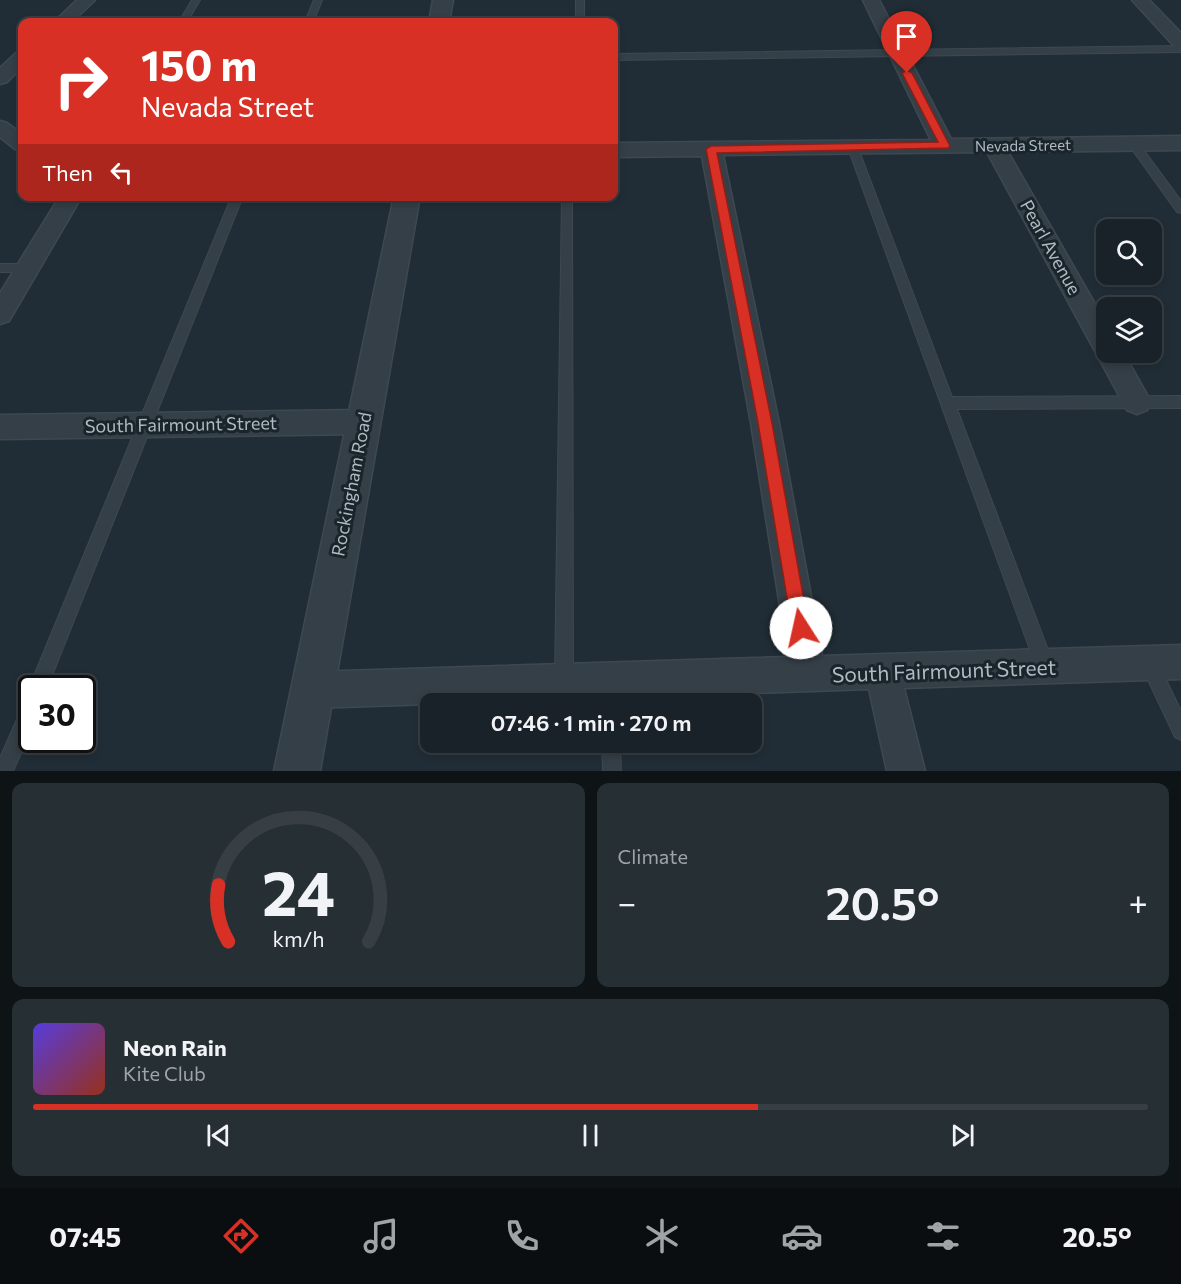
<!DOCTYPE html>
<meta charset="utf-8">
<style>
body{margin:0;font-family:Commissioner,sans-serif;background:#262f34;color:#f1f3f6;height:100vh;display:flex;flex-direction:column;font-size:22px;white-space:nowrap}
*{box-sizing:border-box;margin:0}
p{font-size:20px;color:#9fa4a8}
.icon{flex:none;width:33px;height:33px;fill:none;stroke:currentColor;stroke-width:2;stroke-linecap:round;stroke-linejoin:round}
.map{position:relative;height:771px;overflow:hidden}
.sheet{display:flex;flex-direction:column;gap:12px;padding:12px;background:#0e1316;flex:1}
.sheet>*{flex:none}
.guide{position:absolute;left:18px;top:18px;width:600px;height:183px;border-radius:12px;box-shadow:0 3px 9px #0003,0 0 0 2px #373f45;background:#d93025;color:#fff;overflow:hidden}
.tools{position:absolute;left:1096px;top:219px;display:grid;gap:12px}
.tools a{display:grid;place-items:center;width:66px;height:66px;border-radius:12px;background:#192228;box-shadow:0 3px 9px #0003,0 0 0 2px #373f45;font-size:30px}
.speed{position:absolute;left:18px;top:675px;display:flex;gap:12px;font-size:30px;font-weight:700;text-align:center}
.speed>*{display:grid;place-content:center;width:78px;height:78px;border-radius:50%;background:#192228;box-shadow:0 3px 9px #0003,0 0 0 2px #373f45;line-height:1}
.speed .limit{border:3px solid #111;border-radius:9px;background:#fff;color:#111}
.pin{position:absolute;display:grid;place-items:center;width:51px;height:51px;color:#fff;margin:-62px -26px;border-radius:50% 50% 50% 0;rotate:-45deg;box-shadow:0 0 6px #0007}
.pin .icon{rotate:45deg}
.me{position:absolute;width:66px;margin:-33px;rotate:350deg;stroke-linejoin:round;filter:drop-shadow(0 0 4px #0008)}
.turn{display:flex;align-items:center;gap:21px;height:126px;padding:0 24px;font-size:27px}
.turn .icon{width:78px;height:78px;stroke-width:2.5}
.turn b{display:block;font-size:42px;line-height:51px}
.then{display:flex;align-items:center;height:57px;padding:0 24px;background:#0003;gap:12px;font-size:22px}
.big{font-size:45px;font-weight:600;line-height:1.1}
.sheet .widget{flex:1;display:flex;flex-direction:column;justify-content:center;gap:9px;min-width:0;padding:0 21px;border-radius:12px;background:#262f34}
.sheet .dial{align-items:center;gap:0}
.dial svg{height:156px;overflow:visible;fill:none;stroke:#373f45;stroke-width:7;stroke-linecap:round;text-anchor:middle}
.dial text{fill:#f1f3f6;stroke:none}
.song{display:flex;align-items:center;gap:18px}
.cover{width:72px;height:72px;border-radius:9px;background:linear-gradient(135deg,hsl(250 70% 55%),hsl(10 70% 35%))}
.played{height:6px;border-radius:3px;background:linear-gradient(90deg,#d93025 65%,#373f45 65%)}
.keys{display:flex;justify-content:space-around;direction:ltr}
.heat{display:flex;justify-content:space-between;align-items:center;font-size:33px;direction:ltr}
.sheet .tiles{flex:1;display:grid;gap:12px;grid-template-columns:1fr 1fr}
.widget:last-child{grid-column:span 2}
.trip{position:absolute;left:420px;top:693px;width:342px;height:60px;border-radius:12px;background:#192228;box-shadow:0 3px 9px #0003,0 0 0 2px #373f45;font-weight:600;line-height:60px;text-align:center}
.tabs{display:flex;height:96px;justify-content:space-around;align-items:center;background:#0a0e10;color:#9fa4a8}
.tabs .icon{width:42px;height:42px}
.tabs .selected{color:#d93025}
.tabs b{font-size:27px;color:#f1f3f6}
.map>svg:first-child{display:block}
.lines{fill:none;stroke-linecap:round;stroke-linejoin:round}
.service-casing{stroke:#3e4850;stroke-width:2}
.minor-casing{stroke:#3e4850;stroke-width:3}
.tertiary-casing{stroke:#3e4850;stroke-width:3}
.service{fill:#353f47;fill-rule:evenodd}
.minor{fill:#353f47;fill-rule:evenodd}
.tertiary{fill:#353f47;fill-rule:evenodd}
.route{fill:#d93025;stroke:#8d1f18;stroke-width:1.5}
.labels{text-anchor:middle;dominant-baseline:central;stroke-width:6;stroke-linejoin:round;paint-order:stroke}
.far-street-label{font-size:15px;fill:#afbac3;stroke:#1a242b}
.street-label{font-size:18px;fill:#afbac3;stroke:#1a242b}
.near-street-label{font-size:21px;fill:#afbac3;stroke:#1a242b}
</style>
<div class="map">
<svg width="1181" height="771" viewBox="0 0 1181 771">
<rect width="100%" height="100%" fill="#212d36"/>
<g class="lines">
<defs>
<path id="service" d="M192 0H200L187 22H179Z
M314 0H322L313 22H305Z
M576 0H584V22H576Z
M1181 46V52L614 60V54Z
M1133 140 1137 141 1181 201V213L1177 212 1129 145V141Z
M853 145 858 148 952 397 1181 396V408L957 409 1054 666 1051 672 1045 675 1039 672 1036 666 848 148Z
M232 196H243L47 688H32V694L29 688Z
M562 196H572L573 680 570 686 564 689 558 686 555 680Z
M0 264H27L33 268 27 272H0Z
M1150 656 1156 659 1181 711V740L1175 737 1141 665 1144 659Z
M32 696V728L13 771H0V758L26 699Z
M602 742H620L621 771H603Z"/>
<path id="minor" d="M77 0H95L72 22H54Z
M863 0H879L951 139 1181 136V150L1008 152 1107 325V352H1123L1151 402 1147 410 1137 414 1127 410 987 152 723 155 779 423 822 656 1181 645V679L904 688 925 771H887L869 689 312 708 300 702 294 690 300 678 312 672 788 657 751 423 702 156 614 157V143L931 140Z
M1132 0H1149L1181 33V48L1175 47Z
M22 52V67L7 82 0 84V68L16 53Z
M0 121 7 123 22 134V150L15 149 0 137Z
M60 196H82L9 321 0 324V293Z
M362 410 372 413 376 422 372 431 362 434 0 439V415Z"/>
<path id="tertiary" d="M433 0H453L449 22H429Z
M394 196H420L320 771H274Z"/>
</defs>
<!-- service casing -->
<use href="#service" class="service-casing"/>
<!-- minor casing -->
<use href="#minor" class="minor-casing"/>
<!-- tertiary casing -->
<use href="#tertiary" class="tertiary-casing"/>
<!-- service -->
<use href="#service" class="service"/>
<!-- minor -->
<use href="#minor" class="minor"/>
<!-- tertiary -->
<use href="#tertiary" class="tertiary"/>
</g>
<!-- route -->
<path class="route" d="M907 70 912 73 950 146 948 148 717 153 772 423 809 628 807 634 801 637 795 634 792 628 758 423 706 149 711 146 938 142 902 73Z"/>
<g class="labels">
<!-- far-street labels -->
<g class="far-street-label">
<text transform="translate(1023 145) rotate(-1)">Nevada Street</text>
</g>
<!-- street labels -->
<g class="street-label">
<text transform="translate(1051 247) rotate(61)">Pearl Avenue</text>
<text transform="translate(181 424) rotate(-1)">South Fairmount Street</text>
<text transform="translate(351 484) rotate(-79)">Rockingham Road</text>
</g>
<!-- near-street labels -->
<g class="near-street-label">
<text transform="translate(944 670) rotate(-2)">South Fairmount Street</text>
</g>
</g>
</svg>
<div class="tools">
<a><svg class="icon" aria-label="search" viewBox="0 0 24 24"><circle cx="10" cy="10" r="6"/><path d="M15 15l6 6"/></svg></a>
<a><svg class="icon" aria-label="layers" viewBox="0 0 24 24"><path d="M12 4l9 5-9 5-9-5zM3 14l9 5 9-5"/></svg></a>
</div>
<div class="speed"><div class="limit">30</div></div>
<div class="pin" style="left:907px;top:73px;background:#d93025"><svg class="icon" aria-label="arrive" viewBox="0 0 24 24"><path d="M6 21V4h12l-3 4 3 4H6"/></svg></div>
<svg class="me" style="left:801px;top:628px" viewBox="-20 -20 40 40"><circle r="19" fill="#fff"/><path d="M0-13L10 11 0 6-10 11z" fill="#d93025"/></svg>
<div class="trip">07:46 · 1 min · 270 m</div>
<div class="guide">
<div class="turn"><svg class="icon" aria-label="right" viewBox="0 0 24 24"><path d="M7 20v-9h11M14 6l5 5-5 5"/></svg><div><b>150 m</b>Nevada Street</div></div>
<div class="then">Then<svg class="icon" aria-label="left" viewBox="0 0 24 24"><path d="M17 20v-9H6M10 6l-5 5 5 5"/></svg></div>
</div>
</div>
<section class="sheet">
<div class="tiles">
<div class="widget dial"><svg viewBox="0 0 100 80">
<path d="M14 69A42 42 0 1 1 86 69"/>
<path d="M14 69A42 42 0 0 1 9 40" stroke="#d93025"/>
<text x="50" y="56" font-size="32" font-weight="700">24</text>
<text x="50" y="72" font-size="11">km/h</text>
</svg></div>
<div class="widget"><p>Climate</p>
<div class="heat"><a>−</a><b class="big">20.5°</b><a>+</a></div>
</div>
<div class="widget">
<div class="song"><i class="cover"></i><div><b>Neon Rain</b><p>Kite Club</p></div></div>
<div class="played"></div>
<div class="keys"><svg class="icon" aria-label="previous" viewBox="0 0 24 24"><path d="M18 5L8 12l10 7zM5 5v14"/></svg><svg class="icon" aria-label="pause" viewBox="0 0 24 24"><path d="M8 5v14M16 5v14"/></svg><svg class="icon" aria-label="next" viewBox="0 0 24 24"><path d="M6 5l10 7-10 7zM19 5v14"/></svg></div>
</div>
</div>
</section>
<nav class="tabs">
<b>07:45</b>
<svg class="icon selected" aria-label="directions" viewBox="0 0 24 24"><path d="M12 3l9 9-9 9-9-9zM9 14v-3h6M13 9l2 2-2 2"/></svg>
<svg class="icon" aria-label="music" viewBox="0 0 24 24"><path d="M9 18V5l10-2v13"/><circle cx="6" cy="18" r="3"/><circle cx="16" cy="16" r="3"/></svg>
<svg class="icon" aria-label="phone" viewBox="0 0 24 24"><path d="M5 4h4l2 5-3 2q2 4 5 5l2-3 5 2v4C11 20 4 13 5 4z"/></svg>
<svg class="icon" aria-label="climate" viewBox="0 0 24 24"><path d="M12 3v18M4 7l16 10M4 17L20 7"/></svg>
<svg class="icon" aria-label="car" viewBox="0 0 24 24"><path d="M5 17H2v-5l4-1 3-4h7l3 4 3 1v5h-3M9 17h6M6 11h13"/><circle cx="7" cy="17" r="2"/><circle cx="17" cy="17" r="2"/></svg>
<svg class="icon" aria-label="filters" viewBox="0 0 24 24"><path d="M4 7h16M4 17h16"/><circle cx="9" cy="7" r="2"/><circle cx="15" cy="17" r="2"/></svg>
<b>20.5°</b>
</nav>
